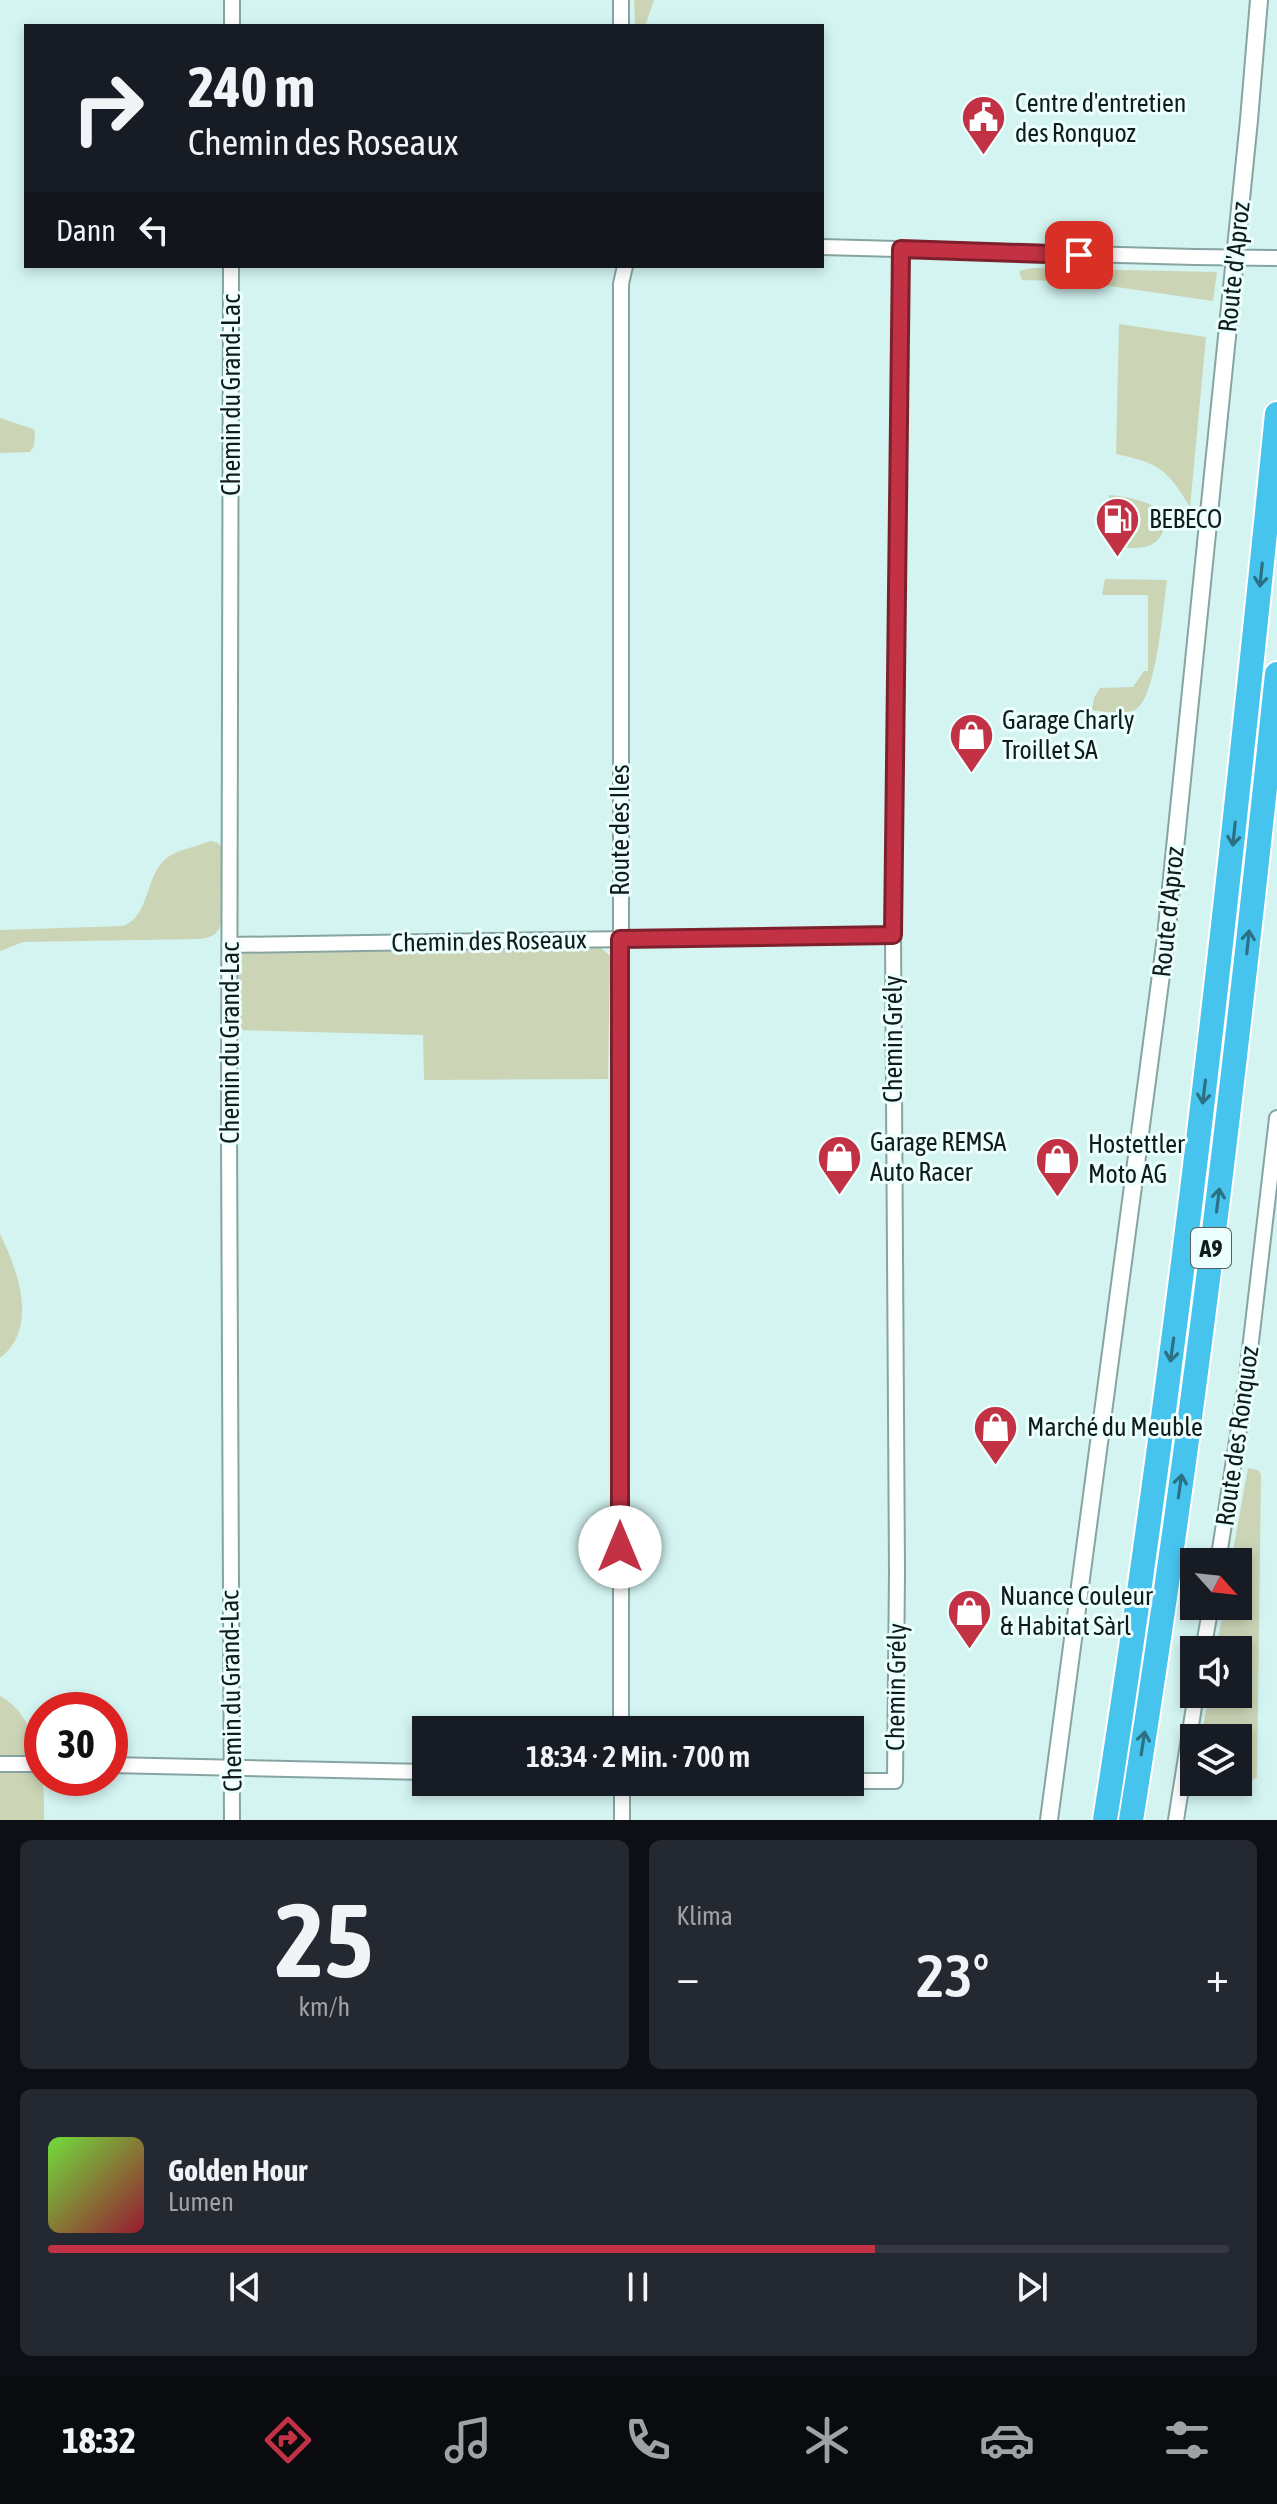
<!DOCTYPE html>
<html lang="de">
<meta charset="utf-8">
<style>
body{margin:0;font-family:"Asap Condensed",sans-serif;background:#242831;color:#f1f3f6;height:100vh;display:flex;flex-direction:column;font-size:30px;white-space:nowrap}
*{box-sizing:border-box;margin:0}
p{font-size:26px;color:#9ea1a6}
.icon{flex:none;width:44px;height:44px;fill:none;stroke:currentColor;stroke-width:2;stroke-linecap:round;stroke-linejoin:round}
.map{position:relative;height:1820px;overflow:hidden}
.side{display:flex;flex-direction:column;gap:20px;padding:20px;background:#0d0f14;flex:1}
.side>*{flex:none}
.hud{position:absolute;left:24px;top:24px;width:800px;height:244px;border-radius:0px;box-shadow:0 4px 12px #0003;background:#171b24;color:#f1f3f6;overflow:hidden}
.needle{width:52px;rotate:117deg}
.tools{position:absolute;left:1180px;top:1548px;display:grid;gap:16px}
.tools a{display:grid;place-items:center;width:72px;height:72px;border-radius:0px;background:#171b24;box-shadow:0 4px 12px #0003;font-size:40px}
.speed{position:absolute;left:24px;top:1692px;display:flex;gap:16px;font-size:40px;font-weight:700;text-align:center}
.speed>*{display:grid;place-content:center;width:104px;height:104px;border-radius:50%;background:#171b24;box-shadow:0 4px 12px #0003;line-height:1}
.speed .limit{border:12px solid #d22;background:#fff;color:#111}
.pin{position:absolute;display:grid;place-items:center;width:68px;height:68px;color:#fff;margin:-34px;border-radius:16px;box-shadow:0 4px 12px #0006}
.me{position:absolute;width:88px;margin:-44px;rotate:0deg;stroke-linejoin:round;filter:drop-shadow(0 0 6px #0008)}
.turn{display:flex;align-items:center;gap:28px;height:168px;padding:0 32px;font-size:36px}
.turn .icon{width:104px;height:104px;stroke-width:2.5}
.turn b{display:block;font-size:56px;line-height:68px}
.then{display:flex;align-items:center;height:76px;padding:0 32px;background:#0003;gap:16px;font-size:30px}
.big{font-size:60px;font-weight:600;line-height:1.1}
.side .widget{flex:1;display:flex;flex-direction:column;justify-content:center;gap:12px;min-width:0;padding:0 28px;border-radius:12px;background:#242831}
.side .dial{align-items:center;gap:0}
.dial b{font-size:104px;line-height:1}
.song{display:flex;align-items:center;gap:24px}
.cover{width:96px;height:96px;border-radius:12px;background:linear-gradient(135deg,hsl(100 70% 55%),hsl(350 70% 35%))}
.played{height:8px;border-radius:4px;background:linear-gradient(90deg,#c23244 70%,#363941 70%)}
.keys{display:flex;justify-content:space-around;direction:ltr}
.heat{display:flex;justify-content:space-between;align-items:center;font-size:44px;direction:ltr}
.side .tiles{flex:1;display:grid;gap:20px;grid-template-columns:1fr 1fr}
.widget:last-child{grid-column:span 2}
.trip{position:absolute;left:412px;top:1716px;width:452px;height:80px;border-radius:0px;background:#171b24;box-shadow:0 4px 12px #0003;font-weight:600;line-height:80px;text-align:center}
.tabs{display:flex;height:128px;justify-content:space-around;align-items:center;background:#090b0e;color:#9ea1a6}
.tabs .icon{width:56px;height:56px}
.tabs .selected{color:#c23244}
.tabs b{font-size:36px;color:#f1f3f6}
.map>svg:first-child{display:block}
.green{fill:#cbd5b6}
.lines{fill:none;stroke-linecap:round;stroke-linejoin:round}
.minor-casing{stroke:#86a5a2;stroke-width:18}
.tertiary-casing{stroke:#86a5a2;stroke-width:20}
.motorway-casing{stroke:#fff;stroke-width:28}
.minor{stroke:#fff;stroke-width:14}
.tertiary{stroke:#fff;stroke-width:16}
.motorway{stroke:#47c4ee;stroke-width:24}
.minor-bridge-casing{stroke:#86a5a2;stroke-width:18;stroke-linecap:butt}
.minor-bridge{stroke:#fff;stroke-width:14}
.oneway{stroke:#2c7084}
.route-casing{stroke:#7e202c;stroke-width:20}
.route{stroke:#c23244;stroke-width:14}
.labels{text-anchor:middle;dominant-baseline:central;stroke-width:6;stroke-linejoin:round;paint-order:stroke}
.shield{fill:#ebfffd;stroke:#52605f;stroke-width:2}
.shield-label{font-size:24px;font-weight:bold;fill:#101c1b}
.poi-label{font-size:26px;fill:#101c1b;stroke:#ebfffd;text-anchor:start}
.street-label{font-size:26px;fill:#101c1b;stroke:#ebfffd}
</style>
<div class="map">
<svg width="1277" height="1820" viewBox="0 0 1277 1820">
<rect width="100%" height="100%" fill="#d3f4f1"/>
<!-- green -->
<path class="green" d="M634 0H654L645 26H635Z
M1032 268 1217 272 1213 301 1082 282 1022 280 1019 271Z
M1119 324 1206 337 1190 507C1167 469 1159 463 1116 454Z
M0 418 33 429 35 432 34 446 30 452 0 453Z
M1109 495C1125 496 1171 503 1165 527 1163 533 1159 540 1154 543 1143 551 1122 547 1109 547Z
M1105 579 1167 580C1163 606 1157 698 1135 710 1125 715 1104 712 1092 710L1094 698 1100 688 1133 687 1144 671H1148V595H1102Z
M211 841 218 843 223 849 222 921C218 934 214 937 200 939L23 942 0 951V930L123 926C151 916 144 874 168 857 180 849 198 846 211 841Z
M586 945 600 947 610 956 608 1079 424 1080 423 1035 235 1030V960L240 952 250 949Z
M0 1234C18 1270 39 1328 0 1358Z
M1248 1468 1258 1470 1261 1474 1257 1777 1250 1782H1238V1738H1201L1209 1694H1238V1650H1216L1224 1606H1238V1562H1231Z
M0 1696C40 1717 45 1780 44 1820H0Z"/>
<g class="lines">
<defs>
<path id="minor" d="M621 0V26
M232 26V0
M822 247 1195 257
M231 266 229 1133 232 1820
M230 945 893 935
M1218 1562 1246 1384 1277 1118
M1203 1650 1211 1606
M621 1730V284L625 266
M0 1764H42
M110 1765 426 1772
M850 1781H895L897 1572 893 935 901 249
M622 1820V1782
M1176 1820 1196 1694"/>
<path id="tertiary" d="M1049 1820 1166 937 1249 120 1259 0"/>
<path id="motorway" d="M1105 1820C1178 1353 1230 884 1277 414
M1131 1820C1192 1440 1237 1057 1277 674"/>
</defs>
<!-- minor casing -->
<use href="#minor" class="minor-casing"/>
<!-- tertiary casing -->
<use href="#tertiary" class="tertiary-casing"/>
<!-- motorway casing -->
<use href="#motorway" class="motorway-casing"/>
<!-- minor -->
<use href="#minor" class="minor"/>
<!-- tertiary -->
<use href="#tertiary" class="tertiary"/>
<!-- motorway -->
<use href="#motorway" class="motorway"/>
<defs>
<path id="minor-bridge" d="M1195 257 1277 258"/>
</defs>
<!-- minor-bridge casing -->
<use href="#minor-bridge" class="minor-bridge-casing"/>
<!-- minor-bridge -->
<use href="#minor-bridge" class="minor-bridge"/>
</g>
<!-- one-way arrows -->
<defs><path id="oneway-shaft" d="M-6 0H5M1.5-3L5.5 0L1.5 3" fill="none" stroke-width="1.6" stroke-linecap="round" stroke-linejoin="round" transform="scale(2)"/></defs>
<g class="oneway">
<use href="#oneway-shaft" transform="translate(1261 575) rotate(96)"/>
<use href="#oneway-shaft" transform="translate(1234 834) rotate(96)"/>
<use href="#oneway-shaft" transform="translate(1248 942) rotate(-84)"/>
<use href="#oneway-shaft" transform="translate(1204 1092) rotate(97)"/>
<use href="#oneway-shaft" transform="translate(1218 1200) rotate(-83)"/>
<use href="#oneway-shaft" transform="translate(1172 1350) rotate(98)"/>
<use href="#oneway-shaft" transform="translate(1180 1486) rotate(-82)"/>
<use href="#oneway-shaft" transform="translate(1143 1743) rotate(-81)"/>
</g>
<g class="lines">
<defs>
<path id="route" d="M620 1547V939L893 935 901 249 1079 255"/>
</defs>
<!-- route casing -->
<use href="#route" class="route-casing"/>
<!-- route -->
<use href="#route" class="route"/>
</g>
<!-- icons -->
<defs>
<symbol id="civic-pin" viewBox="-11 -11 22 30"><path d="M0 17L-7.5 6A9.5 9.5 0 1 1 7.5 6Z" fill="#c23244" stroke="#ebfffd"/><path d="M-.6-6.5H3V-4.5H.6V-3L4-1V1h2V6H-6V1h2V-1L-.6-3ZM-1.2 2.5V6h2.4V2.5Z" fill="#fff"/></symbol>
<symbol id="fuel-pin" viewBox="-11 -11 22 30"><path d="M0 17L-7.5 6A9.5 9.5 0 1 1 7.5 6Z" fill="#c23244" stroke="#ebfffd"/><path d="M-5.5-6h7V0h2V4h1.3V-2.5L3-4.5l.8-.8L6-3V5H2.5V1h-1V6h-7ZM-4.2-4.7v3.2H.2V-4.7Z" fill="#fff"/></symbol>
<symbol id="shop-pin" viewBox="-11 -11 22 30"><path d="M0 17L-7.5 6A9.5 9.5 0 1 1 7.5 6Z" fill="#c23244" stroke="#ebfffd"/><path d="M-5-2.5h2.3a2.7 3.5 0 0 1 5.4 0H5L5.5 6h-11ZM-1.5-2.5h3a1.5 2.3 0 0 0-3 0Z" fill="#fff"/></symbol>
</defs>
<g fill-rule="evenodd">
<use href="#civic-pin" x="958" y="92" width="51" height="69"/>
<use href="#fuel-pin" x="1092" y="494" width="51" height="69"/>
<use href="#shop-pin" x="946" y="710" width="51" height="69"/>
<use href="#shop-pin" x="814" y="1132" width="51" height="69"/>
<use href="#shop-pin" x="1032" y="1134" width="51" height="69"/>
<use href="#shop-pin" x="970" y="1402" width="51" height="69"/>
<use href="#shop-pin" x="944" y="1586" width="51" height="69"/>
</g>
<g class="labels">
<!-- shield labels -->
<rect class="shield" x="1191" y="1228" width="40" height="40" rx="6"/>
<g class="shield-label">
<text x="1211" y="1248">A9</text>
</g>
<!-- poi labels -->
<g class="poi-label">
<text x="1015" y="103">Centre d'entretien<tspan x="1015" dy="30">des Ronquoz</tspan></text>
<text x="1149" y="519">BEBECO</text>
<text x="1002" y="720">Garage Charly<tspan x="1002" dy="30">Troillet SA</tspan></text>
<text x="870" y="1142">Garage REMSA<tspan x="870" dy="30">Auto Racer</tspan></text>
<text x="1088" y="1144">Hostettler<tspan x="1088" dy="30">Moto AG</tspan></text>
<text x="1027" y="1427">Marché du Meuble</text>
<text x="1000" y="1596">Nuance Couleur<tspan x="1000" dy="30">&amp; Habitat Sàrl</tspan></text>
</g>
<!-- street labels -->
<g class="street-label">
<text transform="translate(1234 267) rotate(-84)">Route d'Aproz</text>
<text transform="translate(231 395) rotate(-90)">Chemin du Grand-Lac</text>
<text transform="translate(620 830) rotate(-90)">Route des Iles</text>
<text transform="translate(1168 912) rotate(-84)">Route d'Aproz</text>
<text transform="translate(489 941) rotate(-1)">Chemin des Roseaux</text>
<text transform="translate(893 1039) rotate(-90)">Chemin Grély</text>
<text transform="translate(230 1043) rotate(-90)">Chemin du Grand-Lac</text>
<text transform="translate(1237 1436) rotate(-82)">Route des Ronquoz</text>
<text transform="translate(896 1687) rotate(-89)">Chemin Grély</text>
<text transform="translate(231 1691) rotate(-91)">Chemin du Grand-Lac</text>
</g>
</g>
</svg>
<div class="tools">
<a><svg class="needle" viewBox="-14 -14 28 28"><path d="M0-13l5 13h-10z" fill="#e53935"/><path d="M0 13l5-13h-10z" fill="#9ea1a6"/></svg></a>
<a><svg class="icon" aria-label="sound" viewBox="0 0 24 24"><path d="M4 9h4l5-4v14l-5-4H4zM17 9q2 3 0 6"/></svg></a>
<a><svg class="icon" aria-label="layers" viewBox="0 0 24 24"><path d="M12 4l9 5-9 5-9-5zM3 14l9 5 9-5"/></svg></a>
</div>
<div class="speed"><div class="limit">30</div></div>
<div class="pin" style="left:1079px;top:255px;background:#d93025"><svg class="icon" aria-label="arrive" viewBox="0 0 24 24"><path d="M6 21V4h12l-3 4 3 4H6"/></svg></div>
<svg class="me" style="left:620px;top:1547px" viewBox="-20 -20 40 40"><circle r="19" fill="#fff"/><path d="M0-13L10 11 0 6-10 11z" fill="#c23244"/></svg>
<div class="trip">18:34 · 2 Min. · 700 m</div>
<div class="hud">
<div class="turn"><svg class="icon" aria-label="right" viewBox="0 0 24 24"><path d="M7 20v-9h11M14 6l5 5-5 5"/></svg><div><b>240 m</b>Chemin des Roseaux</div></div>
<div class="then">Dann<svg class="icon" aria-label="left" viewBox="0 0 24 24"><path d="M17 20v-9H6M10 6l-5 5 5 5"/></svg></div>
</div>
</div>
<section class="side">
<div class="tiles">
<div class="widget dial"><b>25</b><p>km/h</p></div>
<div class="widget"><p>Klima</p>
<div class="heat"><a>−</a><b class="big">23°</b><a>+</a></div>
</div>
<div class="widget">
<div class="song"><i class="cover"></i><div><b>Golden Hour</b><p>Lumen</p></div></div>
<div class="played"></div>
<div class="keys"><svg class="icon" aria-label="previous" viewBox="0 0 24 24"><path d="M18 5L8 12l10 7zM5 5v14"/></svg><svg class="icon" aria-label="pause" viewBox="0 0 24 24"><path d="M8 5v14M16 5v14"/></svg><svg class="icon" aria-label="next" viewBox="0 0 24 24"><path d="M6 5l10 7-10 7zM19 5v14"/></svg></div>
</div>
</div>
</section>
<nav class="tabs">
<b>18:32</b>
<svg class="icon selected" aria-label="directions" viewBox="0 0 24 24"><path d="M12 3l9 9-9 9-9-9zM9 14v-3h6M13 9l2 2-2 2"/></svg>
<svg class="icon" aria-label="music" viewBox="0 0 24 24"><path d="M9 18V5l10-2v13"/><circle cx="6" cy="18" r="3"/><circle cx="16" cy="16" r="3"/></svg>
<svg class="icon" aria-label="phone" viewBox="0 0 24 24"><path d="M5 4h4l2 5-3 2q2 4 5 5l2-3 5 2v4C11 20 4 13 5 4z"/></svg>
<svg class="icon" aria-label="climate" viewBox="0 0 24 24"><path d="M12 3v18M4 7l16 10M4 17L20 7"/></svg>
<svg class="icon" aria-label="car" viewBox="0 0 24 24"><path d="M5 17H2v-5l4-1 3-4h7l3 4 3 1v5h-3M9 17h6M6 11h13"/><circle cx="7" cy="17" r="2"/><circle cx="17" cy="17" r="2"/></svg>
<svg class="icon" aria-label="filters" viewBox="0 0 24 24"><path d="M4 7h16M4 17h16"/><circle cx="9" cy="7" r="2"/><circle cx="15" cy="17" r="2"/></svg>
</nav>
